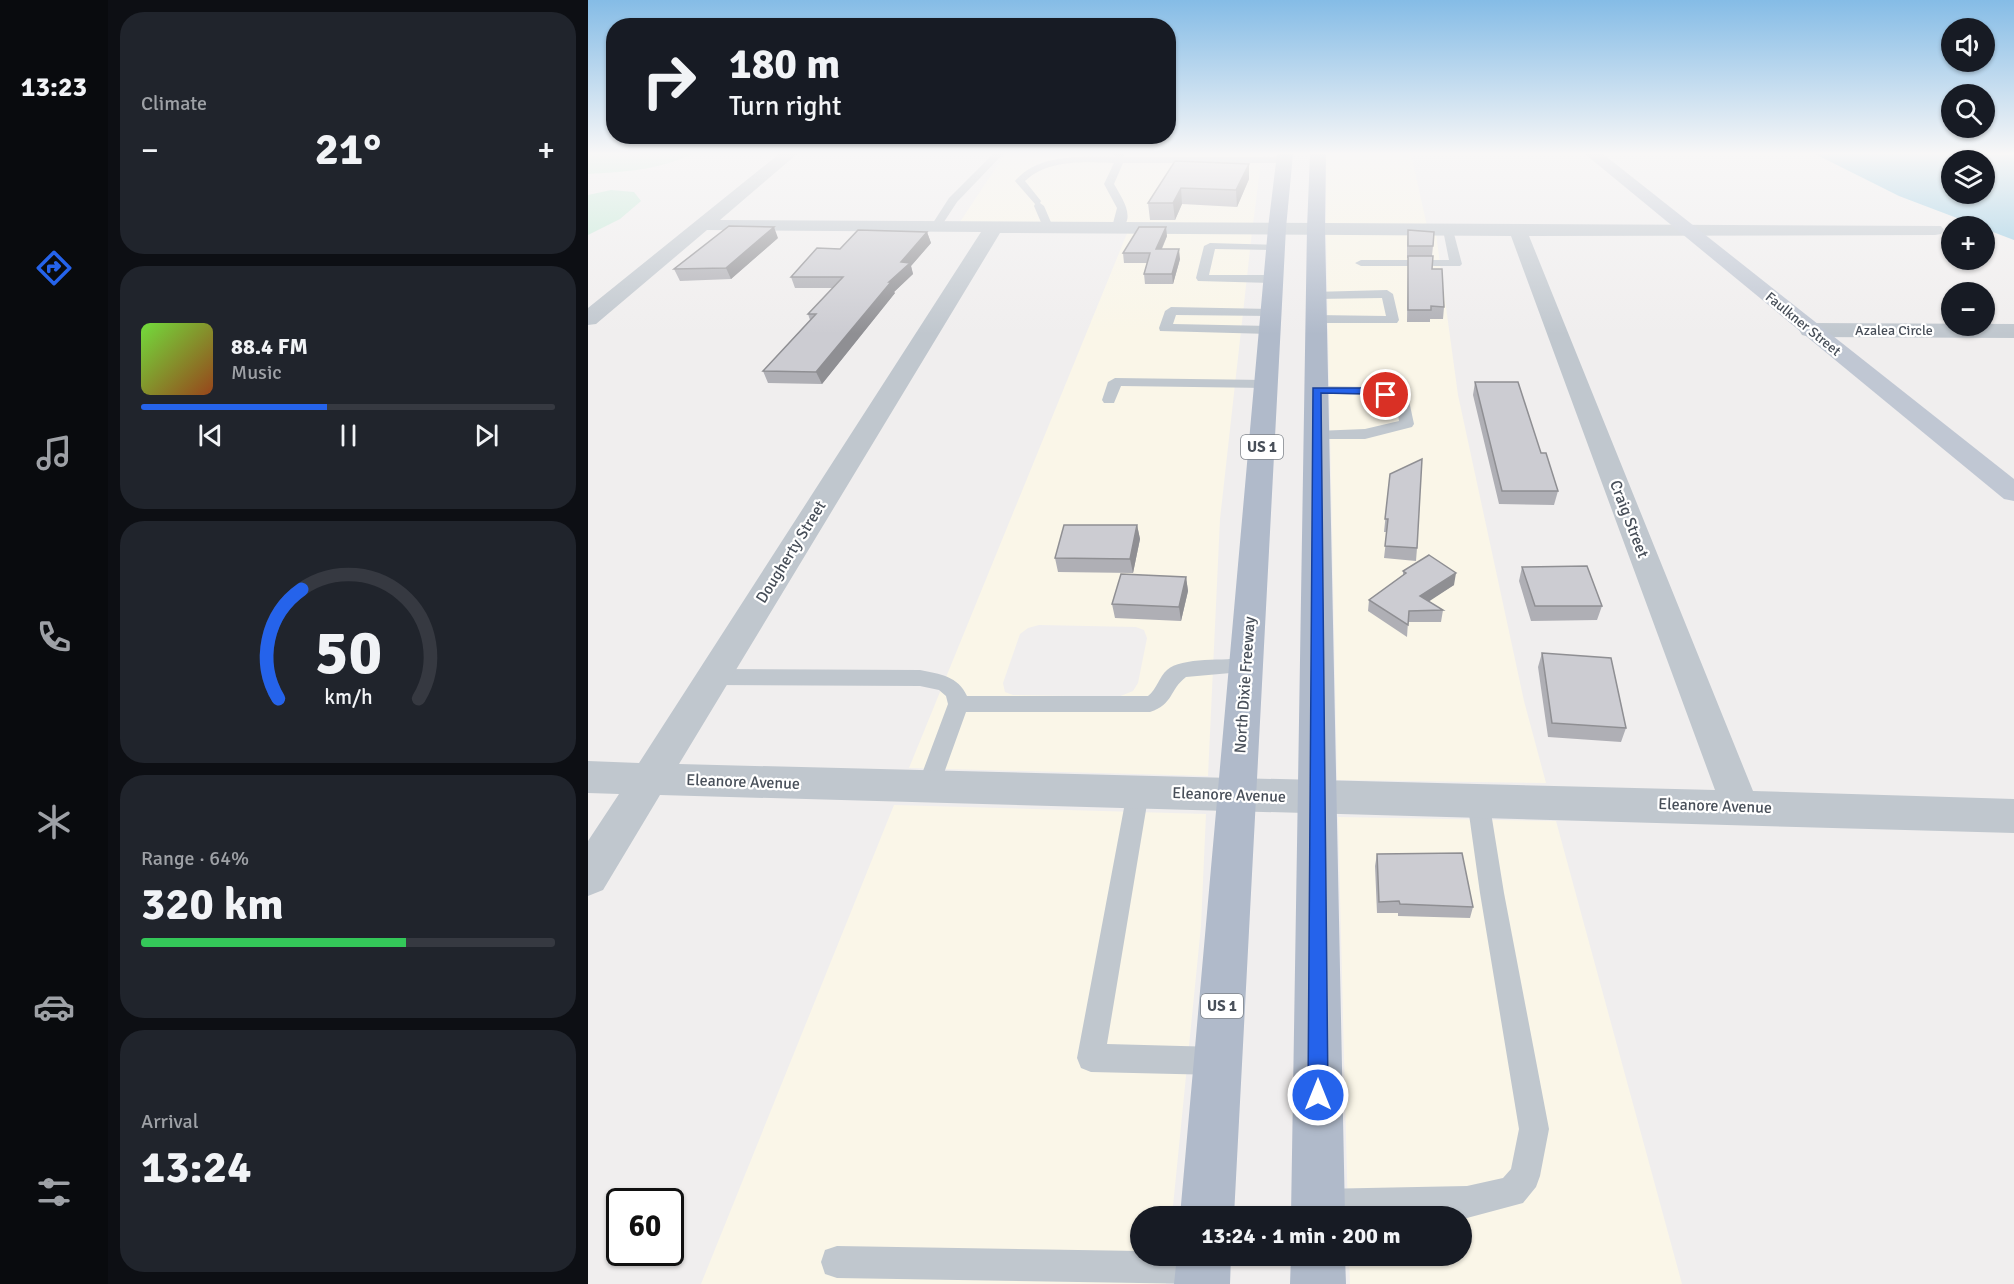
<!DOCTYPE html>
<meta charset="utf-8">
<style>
body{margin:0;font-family:Signika,sans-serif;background:#20242c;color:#f1f3f6;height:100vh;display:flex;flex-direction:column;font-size:22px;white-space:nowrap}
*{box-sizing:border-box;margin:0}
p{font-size:20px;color:#9ea1a6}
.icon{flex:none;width:33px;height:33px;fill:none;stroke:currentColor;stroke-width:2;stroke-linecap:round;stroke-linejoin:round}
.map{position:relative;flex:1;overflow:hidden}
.details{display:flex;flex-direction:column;gap:12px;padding:12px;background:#0d0f14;width:480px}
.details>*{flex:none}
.top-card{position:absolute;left:18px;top:18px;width:570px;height:126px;border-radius:24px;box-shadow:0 2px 4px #0004;background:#171b24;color:#f1f3f6;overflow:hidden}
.fabs{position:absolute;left:1353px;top:18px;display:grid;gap:12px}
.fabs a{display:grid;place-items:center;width:54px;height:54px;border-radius:50%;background:#171b24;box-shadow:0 2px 4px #0004;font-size:30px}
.speed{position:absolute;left:18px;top:1188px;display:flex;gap:12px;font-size:30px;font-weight:700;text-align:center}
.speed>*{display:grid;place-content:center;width:78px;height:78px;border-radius:50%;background:#171b24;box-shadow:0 2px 4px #0004;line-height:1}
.speed .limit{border:3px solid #111;border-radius:9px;background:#fff;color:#111}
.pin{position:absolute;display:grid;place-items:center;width:51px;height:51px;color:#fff;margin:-26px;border:3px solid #fff;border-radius:50%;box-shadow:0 2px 6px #0007}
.me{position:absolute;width:66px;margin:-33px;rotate:0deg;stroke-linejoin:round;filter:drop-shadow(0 0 4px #0008)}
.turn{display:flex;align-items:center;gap:21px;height:126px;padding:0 24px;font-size:27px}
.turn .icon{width:78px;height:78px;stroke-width:2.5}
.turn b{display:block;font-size:42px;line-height:51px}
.big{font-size:45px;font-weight:700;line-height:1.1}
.details .tile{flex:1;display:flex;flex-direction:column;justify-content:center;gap:9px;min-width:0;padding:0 21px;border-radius:24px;background:#20242c}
.details .dial{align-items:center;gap:0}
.dial svg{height:156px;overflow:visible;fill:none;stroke:#363941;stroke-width:7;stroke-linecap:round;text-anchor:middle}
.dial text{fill:#f1f3f6;stroke:none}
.song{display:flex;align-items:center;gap:18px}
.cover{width:72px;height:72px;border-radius:9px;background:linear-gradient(135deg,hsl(100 70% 55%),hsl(20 70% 35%))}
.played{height:6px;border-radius:3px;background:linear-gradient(90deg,#2563eb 45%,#363941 45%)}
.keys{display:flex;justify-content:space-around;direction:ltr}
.heat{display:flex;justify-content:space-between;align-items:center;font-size:33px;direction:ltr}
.charge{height:9px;border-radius:4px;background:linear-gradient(90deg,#34c759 64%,#363941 0)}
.trip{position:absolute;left:542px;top:1206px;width:342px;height:60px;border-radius:30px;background:#171b24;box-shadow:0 2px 4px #0004;font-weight:700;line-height:60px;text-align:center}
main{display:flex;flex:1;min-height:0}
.tab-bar{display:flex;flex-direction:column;width:108px;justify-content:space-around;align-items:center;background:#090b0e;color:#9ea1a6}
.tab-bar .icon{width:42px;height:42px}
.tab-bar .on{color:#2563eb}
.tab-bar b{font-size:27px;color:#f1f3f6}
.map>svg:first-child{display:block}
.commercial{fill:#faf6e8;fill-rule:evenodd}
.green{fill:#c0e9d5}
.water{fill:#92c9e2;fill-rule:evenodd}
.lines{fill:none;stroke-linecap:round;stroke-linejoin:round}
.lane{fill:#c0c7ce;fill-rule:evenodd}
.street{fill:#c0c7ce;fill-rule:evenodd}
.secondary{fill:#c0c7d3;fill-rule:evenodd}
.primary{fill:#b0baca;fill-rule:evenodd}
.wall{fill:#afafb5}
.shaded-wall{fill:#8f8f93}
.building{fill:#ccccd2;stroke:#8f8f93;stroke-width:1.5}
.route{fill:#2563eb;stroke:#184099;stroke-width:1.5}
.labels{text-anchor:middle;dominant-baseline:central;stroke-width:4.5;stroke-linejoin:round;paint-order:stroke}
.far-street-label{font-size:14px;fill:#484f59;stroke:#fff}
.shield{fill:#fff;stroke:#7f848b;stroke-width:1.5}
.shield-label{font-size:15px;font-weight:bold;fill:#484f59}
.street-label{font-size:16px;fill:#484f59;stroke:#fff}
</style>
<main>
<nav class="tab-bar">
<b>13:23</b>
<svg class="icon on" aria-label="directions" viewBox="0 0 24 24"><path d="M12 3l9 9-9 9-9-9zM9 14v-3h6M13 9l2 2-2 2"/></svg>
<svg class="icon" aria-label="music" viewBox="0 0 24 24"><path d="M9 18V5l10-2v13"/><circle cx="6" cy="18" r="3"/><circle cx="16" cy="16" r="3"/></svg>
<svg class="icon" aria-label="phone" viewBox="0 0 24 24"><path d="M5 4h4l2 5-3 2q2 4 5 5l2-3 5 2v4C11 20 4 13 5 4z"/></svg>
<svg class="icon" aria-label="climate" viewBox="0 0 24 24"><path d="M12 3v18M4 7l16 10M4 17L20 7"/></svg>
<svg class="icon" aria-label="car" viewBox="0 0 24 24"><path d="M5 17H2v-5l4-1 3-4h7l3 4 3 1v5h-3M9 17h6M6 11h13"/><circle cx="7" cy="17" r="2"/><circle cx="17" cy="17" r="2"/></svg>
<svg class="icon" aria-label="filters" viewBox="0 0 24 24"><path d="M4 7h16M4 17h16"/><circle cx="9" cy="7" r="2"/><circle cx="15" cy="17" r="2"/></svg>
</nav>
<section class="details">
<div class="tile"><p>Climate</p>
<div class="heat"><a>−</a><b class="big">21°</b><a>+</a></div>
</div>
<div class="tile">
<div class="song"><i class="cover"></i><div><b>88.4 FM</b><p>Music</p></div></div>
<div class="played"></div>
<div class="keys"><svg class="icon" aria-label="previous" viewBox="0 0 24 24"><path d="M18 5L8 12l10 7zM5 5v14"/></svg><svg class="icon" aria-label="pause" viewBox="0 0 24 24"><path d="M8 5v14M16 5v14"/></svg><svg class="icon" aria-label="next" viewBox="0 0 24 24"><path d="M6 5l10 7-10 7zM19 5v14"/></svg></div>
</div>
<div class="tile dial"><svg viewBox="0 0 100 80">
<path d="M14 69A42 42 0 1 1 86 69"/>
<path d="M14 69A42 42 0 0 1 26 13" stroke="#2563eb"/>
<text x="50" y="56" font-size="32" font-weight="700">50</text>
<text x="50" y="72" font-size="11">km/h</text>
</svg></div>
<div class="tile"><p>Range · 64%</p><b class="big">320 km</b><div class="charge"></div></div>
<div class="tile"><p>Arrival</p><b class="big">13:24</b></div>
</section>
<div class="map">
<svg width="1426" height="1284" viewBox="0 0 1426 1284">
<rect width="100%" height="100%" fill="#f0eeee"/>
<!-- commercial -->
<path class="commercial" d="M417 154H674L665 224 372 222Z
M738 154H823L839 226 738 224Z
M540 231 664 232 632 519 620 776 321 768ZM451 625 548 627 556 630 559 638 550 683 545 691 530 697 425 695 417 692 415 683 432 634 440 628Z
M738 232 848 234 870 395 936 701 958 783 749 780Z
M306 805 618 814 613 926 584 1216H552V1256H580L578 1284H113Z
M750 817 968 821 1094 1284H762L761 1256H873V1216H760Z"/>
<!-- green -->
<path class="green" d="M0 154H104C72 170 35 172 0 174Z
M23 190 46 192 53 201 32 219 0 235V195Z"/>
<!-- water -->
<path class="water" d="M1227 154 1426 155V240L1397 229 1396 226H1390L1311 196ZM1364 160H1396V194H1364Z"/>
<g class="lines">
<!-- lane -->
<path class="lane" d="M405 154H415L369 202 352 228H344L343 226 361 198Z
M526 154H536V157H697L702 160 697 163H535L526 184C533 197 551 221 529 230L524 227 529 208 516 184 526 163C496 162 461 159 437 181L453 201 452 203 456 206 465 227 460 230 455 227 446 206 447 204 427 181C451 153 493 157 527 157Z
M860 227 865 230 874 264 872 266H773L767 263 773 260H861L855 230Z
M622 243 692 245 694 247 688 250 627 249 621 275H686L692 279 686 283 610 281 608 278 616 246Z
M799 290 805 294 811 320 809 323H728L722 319 728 315 798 316 794 298 728 299 722 295 724 292Z
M583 307 683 309 689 313 687 316 588 315 585 324 682 326 688 330 682 334 572 331 571 328 577 311Z
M527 378 678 380 685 384 678 388 533 386 526 403H516L514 400 520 382Z
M728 386 781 387 820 396 826 424 824 427 777 439H723L720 436 728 431 777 429 811 421 808 402 781 395 723 393 721 390Z
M658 659 665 661 668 666 665 671 598 677C581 690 586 704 562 712H378L351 787 348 794 340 796 332 794 329 787 360 704 358 696 351 690 332 686 125 685 118 682 115 677 118 672 125 669 332 670C352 674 370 676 379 696H560C569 689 571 677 579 670 593 657 639 660 658 659Z
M550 783 558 785 561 792 519 1044 630 1047 640 1051 644 1061 640 1071 630 1075 503 1072 493 1068 489 1058 539 792 542 785Z
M890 790 898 793 901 800 916 893 961 1129 952 1176 948 1187 935 1203 879 1218 720 1216 714 1205 719 1194 730 1189 879 1186 915 1178 923 1169 931 1129 892 893 879 800 882 793Z
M249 1246 552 1251V1256H621L628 1268 624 1280 613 1284 249 1278 237 1274 233 1262 237 1250Z"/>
<!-- street -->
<path class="street" d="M191 154H209L132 220 1353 226 1356 230 1353 234 1347 235 941 236 1165 791 1426 799V833L72 795 15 890 0 896V841L31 794 0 793V761L51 763 393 232 119 230 8 324 0 325V308ZM412 233 923 236 1127 790 91 764Z
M1222 323 1426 324V338L1222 337 1214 335 1211 330 1214 325Z"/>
<!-- secondary -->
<path class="secondary" d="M997 154H1015L1426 479V501L1416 499Z"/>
<!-- primary -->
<path class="primary" d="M689 154H705L698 228 646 1216H592L680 228Z
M722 154H738L737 228 757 1216H703L719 228Z
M589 1256H643L642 1284H586Z
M703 1256H757L758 1284H702Z"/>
</g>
<!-- wall -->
<path class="wall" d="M587 161 661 164V179L649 207 594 204 587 220H562L560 203Z
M820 230 845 246 844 256V269L856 307 855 319H842V322H819L820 258H819V242Z
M339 232 343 243 323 266 325 274 306 292 307 293 234 384 180 383 175 371 222 320 220 314 245 288H207L203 277 252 249Z
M579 236 574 249 592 259 585 284H557L556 274 559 263H536L535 253Z
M190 238 143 279 92 281 86 269Z
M887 382 953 453 970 491 966 505 911 504 885 395Z
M802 474 829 548 828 561 796 558 799 532H796Z
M549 525 552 539 545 573 470 572 467 558Z
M934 567 1014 606 1009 620 943 621 931 581Z
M815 571 866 585 840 601 855 610 853 622H820L819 637 780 611 781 600 815 575Z
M598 577 600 591 593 621 527 618 524 604Z
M954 653 1038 728 1033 742 960 737 950 667Z
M789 854 885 907 882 918 810 916V913H789L787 866Z"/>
<!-- shaded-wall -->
<path class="shaded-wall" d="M661 164V179L649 207 648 190Z
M593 188 594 204 587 220 585 203Z
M186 227 190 238 143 279 138 268Z
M578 227 579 236 569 259 568 249Z
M339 232 343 243 323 266 325 274 306 292 307 293 234 384 228 372 313 262Z
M591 249 592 259 585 284 584 274Z
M549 525 552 539 545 573 542 559Z
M868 573 866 585 831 608 832 596Z
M598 577 600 591 593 621 591 607Z"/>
<!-- building -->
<path class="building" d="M587 161 661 164 648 190 593 188 585 203H560Z
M141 226 186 227 138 268 86 269Z
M551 227H578L568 249H591L584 274H556L562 253H535Z
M270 230 339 232 313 262 322 263 301 282H303L228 372 175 371 228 314H220L255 277H203L229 248 252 249Z
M820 230 846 232 845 246H820Z
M820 256H845L844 269H854L856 307 843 306V310H820Z
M887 382H930L953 453H958L970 491H914Z
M834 459 829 548 797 546 800 519H797L802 474Z
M476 525H549L542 559 467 558Z
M841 555 868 573 832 596 855 610 821 611 820 625 781 600 818 573 815 571Z
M999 566 1014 606H947L934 567Z
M533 574 598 577 591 607 524 604Z
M954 653 1023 658 1038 728 964 723Z
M874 853 885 907 812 904 811 901 791 902 789 854Z"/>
<!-- sky -->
<linearGradient id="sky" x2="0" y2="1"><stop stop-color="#85bce6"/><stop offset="0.46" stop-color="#f8f7f7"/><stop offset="1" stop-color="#f8f7f7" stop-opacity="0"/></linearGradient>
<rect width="1426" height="334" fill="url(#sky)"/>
<!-- route -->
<path class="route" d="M725 388H781L803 395 798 398 781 394 733 393 740 1095 737 1102 730 1105 723 1102 720 1095Z"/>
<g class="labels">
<!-- far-street labels -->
<g class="far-street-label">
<text transform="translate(1215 324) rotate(39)">Faulkner Street</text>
<text x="1306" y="330">Azalea Circle</text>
</g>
<!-- shield labels -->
<g class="shield">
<rect x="653" y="435" width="42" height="24" rx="4.5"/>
<rect x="613" y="994" width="42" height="24" rx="4.5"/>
</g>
<g class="shield-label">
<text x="674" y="447">US 1</text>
<text x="634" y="1006">US 1</text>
</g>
<!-- street labels -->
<g class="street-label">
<text transform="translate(1041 519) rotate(69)">Craig Street</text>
<text transform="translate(203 552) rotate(-58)">Dougherty Street</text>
<text transform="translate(657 685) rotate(-86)">North Dixie Freeway</text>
<text transform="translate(155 782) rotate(2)">Eleanore Avenue</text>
<text transform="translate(641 795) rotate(2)">Eleanore Avenue</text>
<text transform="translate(1127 806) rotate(2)">Eleanore Avenue</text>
</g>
</g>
</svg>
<div class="fabs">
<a><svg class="icon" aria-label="sound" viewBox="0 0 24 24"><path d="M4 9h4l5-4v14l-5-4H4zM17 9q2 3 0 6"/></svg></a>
<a><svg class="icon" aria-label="search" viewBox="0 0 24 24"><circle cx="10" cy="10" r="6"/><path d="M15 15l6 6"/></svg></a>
<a><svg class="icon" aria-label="layers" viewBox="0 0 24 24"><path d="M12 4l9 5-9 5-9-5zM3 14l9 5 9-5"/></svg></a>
<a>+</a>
<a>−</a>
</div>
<div class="speed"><div class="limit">60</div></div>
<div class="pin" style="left:798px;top:395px;background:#d93025"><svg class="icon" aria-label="arrive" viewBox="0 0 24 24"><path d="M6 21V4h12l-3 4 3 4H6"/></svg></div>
<svg class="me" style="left:730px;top:1095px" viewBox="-20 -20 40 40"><circle r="17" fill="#2563eb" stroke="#fff" stroke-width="3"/><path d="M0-11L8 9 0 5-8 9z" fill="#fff"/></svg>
<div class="trip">13:24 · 1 min · 200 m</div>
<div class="top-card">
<div class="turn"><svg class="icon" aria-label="right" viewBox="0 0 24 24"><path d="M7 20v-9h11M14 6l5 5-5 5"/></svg><div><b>180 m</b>Turn right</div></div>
</div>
</div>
</main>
